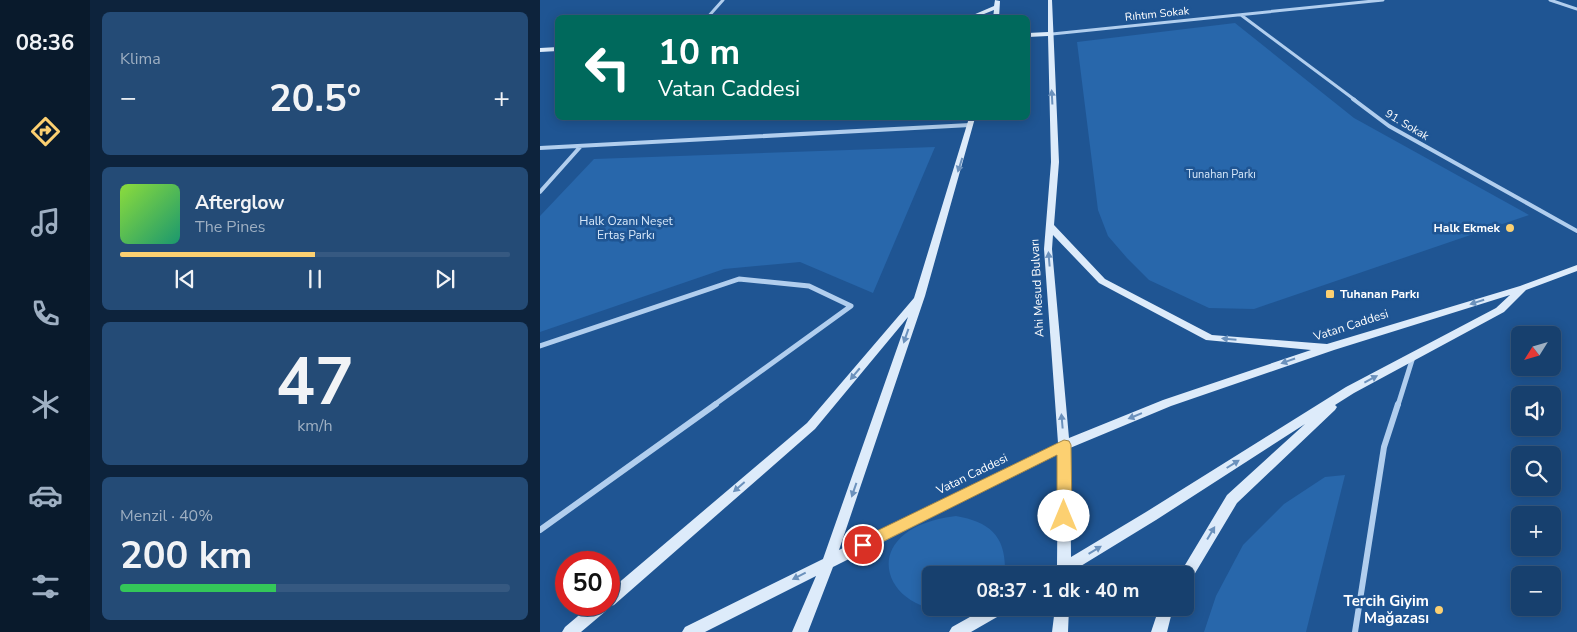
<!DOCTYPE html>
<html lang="tr">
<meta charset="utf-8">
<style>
body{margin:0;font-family:"Nunito Sans",sans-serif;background:#244b76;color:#f1f3f6;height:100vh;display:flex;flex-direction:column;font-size:19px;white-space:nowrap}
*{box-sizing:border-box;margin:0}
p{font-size:16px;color:#9eafc2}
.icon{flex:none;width:28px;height:28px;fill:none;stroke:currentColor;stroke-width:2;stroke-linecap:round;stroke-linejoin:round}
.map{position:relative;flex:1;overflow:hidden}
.details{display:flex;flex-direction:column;gap:12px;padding:12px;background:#0d233c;width:450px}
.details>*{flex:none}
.top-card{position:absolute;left:15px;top:15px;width:475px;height:105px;border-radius:8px;box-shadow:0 2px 12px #0003,0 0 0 1px #365981;background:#00695c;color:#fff;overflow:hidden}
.needle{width:32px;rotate:233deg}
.fabs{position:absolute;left:971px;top:326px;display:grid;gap:10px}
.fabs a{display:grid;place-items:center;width:50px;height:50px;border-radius:8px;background:#17406e;box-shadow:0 2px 12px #0003,0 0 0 1px #365981;font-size:25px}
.speed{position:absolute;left:15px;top:551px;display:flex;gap:10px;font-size:25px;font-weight:700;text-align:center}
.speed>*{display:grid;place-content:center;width:65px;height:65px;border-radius:50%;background:#17406e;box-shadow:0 2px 12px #0003,0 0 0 1px #365981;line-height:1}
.speed .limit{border:8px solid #d22;background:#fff;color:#111}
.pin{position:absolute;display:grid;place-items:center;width:42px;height:42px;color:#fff;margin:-21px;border:2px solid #fff;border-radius:50%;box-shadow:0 1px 5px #0007}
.me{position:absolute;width:55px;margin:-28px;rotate:0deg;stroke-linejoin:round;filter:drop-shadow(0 0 4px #0008)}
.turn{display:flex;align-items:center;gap:18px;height:105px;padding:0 20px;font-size:22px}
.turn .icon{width:65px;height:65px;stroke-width:2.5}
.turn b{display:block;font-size:35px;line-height:42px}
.big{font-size:38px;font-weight:700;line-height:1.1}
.details .tile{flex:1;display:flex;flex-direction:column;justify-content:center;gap:8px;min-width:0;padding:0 18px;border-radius:8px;background:#244b76}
.details .dial{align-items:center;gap:0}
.dial b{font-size:65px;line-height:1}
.song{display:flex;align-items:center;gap:15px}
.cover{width:60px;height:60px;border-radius:8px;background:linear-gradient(135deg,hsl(90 70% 55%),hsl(160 70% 35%))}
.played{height:5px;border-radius:2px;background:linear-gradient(90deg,#fcd071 50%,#365981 50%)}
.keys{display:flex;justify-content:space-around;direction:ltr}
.heat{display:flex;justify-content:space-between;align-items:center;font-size:28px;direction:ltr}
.charge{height:8px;border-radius:4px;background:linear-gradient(90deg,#34c759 40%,#365981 0)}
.trip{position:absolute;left:382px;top:566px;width:272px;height:50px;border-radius:8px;background:#17406e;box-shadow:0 2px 12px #0003,0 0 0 1px #365981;font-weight:700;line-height:50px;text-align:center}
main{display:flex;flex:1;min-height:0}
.menu{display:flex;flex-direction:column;width:90px;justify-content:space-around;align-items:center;background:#091a2c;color:#9eafc2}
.menu .icon{width:35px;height:35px}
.menu .active{color:#fcd071}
.menu b{font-size:22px;color:#f1f3f6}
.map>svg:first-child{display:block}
.green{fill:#2867ab}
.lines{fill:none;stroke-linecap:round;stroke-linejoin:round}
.minor-far3{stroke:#b1ceee;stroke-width:3}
.minor-far2{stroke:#b1ceee;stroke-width:4}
.minor-far1{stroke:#b1ceee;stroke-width:5}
.minor{stroke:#b1ceee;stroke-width:6}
.secondary{fill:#ddebfa;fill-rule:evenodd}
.oneway{fill:#6b91bc}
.route{fill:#fcd071;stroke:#a48749}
.poi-dot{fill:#fcd071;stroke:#1f5593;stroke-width:2}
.labels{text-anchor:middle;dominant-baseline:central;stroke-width:5;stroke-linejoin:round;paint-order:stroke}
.far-street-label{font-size:11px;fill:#fff;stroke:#1f5593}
.far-park-label{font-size:11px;fill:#d7e8fa;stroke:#1f5593}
.park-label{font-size:12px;fill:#d7e8fa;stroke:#1f5593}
.poi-label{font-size:12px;font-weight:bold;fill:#fff;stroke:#1f5593;text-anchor:end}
.street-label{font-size:12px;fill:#fff;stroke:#1f5593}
.near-poi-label{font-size:15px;font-weight:bold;fill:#fff;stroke:#1f5593;text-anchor:end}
</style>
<main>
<nav class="menu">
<b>08:36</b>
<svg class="icon active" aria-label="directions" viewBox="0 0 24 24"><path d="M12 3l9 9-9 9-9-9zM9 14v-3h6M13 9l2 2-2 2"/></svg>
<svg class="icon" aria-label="music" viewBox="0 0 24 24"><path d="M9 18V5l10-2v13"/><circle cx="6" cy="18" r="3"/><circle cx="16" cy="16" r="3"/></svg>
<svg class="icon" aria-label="phone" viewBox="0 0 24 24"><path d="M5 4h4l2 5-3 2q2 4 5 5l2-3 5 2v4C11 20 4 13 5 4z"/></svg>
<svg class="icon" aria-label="climate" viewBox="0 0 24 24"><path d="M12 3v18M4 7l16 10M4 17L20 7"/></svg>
<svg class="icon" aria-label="car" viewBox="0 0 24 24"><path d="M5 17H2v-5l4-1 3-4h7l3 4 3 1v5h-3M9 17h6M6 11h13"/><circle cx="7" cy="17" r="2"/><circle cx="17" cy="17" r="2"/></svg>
<svg class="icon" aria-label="filters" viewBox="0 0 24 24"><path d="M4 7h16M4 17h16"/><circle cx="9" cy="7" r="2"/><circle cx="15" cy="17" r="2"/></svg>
</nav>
<section class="details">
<div class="tile"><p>Klima</p>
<div class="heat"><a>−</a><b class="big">20.5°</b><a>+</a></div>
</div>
<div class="tile">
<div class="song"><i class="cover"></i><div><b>Afterglow</b><p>The Pines</p></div></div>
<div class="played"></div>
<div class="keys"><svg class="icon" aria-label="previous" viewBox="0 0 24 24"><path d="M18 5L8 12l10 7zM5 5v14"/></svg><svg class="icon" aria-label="pause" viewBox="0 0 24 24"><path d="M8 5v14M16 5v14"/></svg><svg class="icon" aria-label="next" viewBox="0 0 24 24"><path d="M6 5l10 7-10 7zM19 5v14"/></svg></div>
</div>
<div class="tile dial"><b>47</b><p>km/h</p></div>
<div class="tile"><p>Menzil · 40%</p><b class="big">200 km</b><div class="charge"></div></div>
</section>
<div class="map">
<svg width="1037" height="632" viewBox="0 0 1037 632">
<rect width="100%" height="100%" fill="#1f5593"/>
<!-- green -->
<path class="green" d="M695 23 814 118 989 215 714 309 669 308 609 280 587 258 568 236 558 210 537 42Z
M395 147 333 293 260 262 184 269 0 332V216L54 159Z
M805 475 766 632H664L676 596 703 545 744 504 785 477Z
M416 516C450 522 466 536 465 572L464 575H391V608H442C345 632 304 529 416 516Z"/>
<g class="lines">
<!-- minor-far3 -->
<path class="minor-far3" d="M1010 0 1037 9
M701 15 815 100
M167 18 183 0
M512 34 843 0"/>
<!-- minor-far2 -->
<path class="minor-far2" d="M813 99 849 126 1037 231
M0 148 430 125
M0 192 41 146"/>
<!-- minor-far1 -->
<path class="minor-far1" d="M0 346 199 279 269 286 311 306 174 405
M858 405 873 357"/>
<!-- minor -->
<path class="minor" d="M0 530 176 404
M815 632 844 447 858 404"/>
<!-- secondary -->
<path class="secondary" d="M455 0 460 1 459 18H453L454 10 434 18H426L454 6Z
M508 0H512L519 162 514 225 565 279 672 335 787 344 980 286 1037 265V271L986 290 964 312 814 393 795 405 797 407 795 410 697 503 651 580 646 581V575H639L687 495 765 424 616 520 531 572V575H506L508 570 517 565 518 454 293 567 268 632H252L276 576 165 632H142L145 627 283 559 368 317 275 429 74 605 69 607 67 610 41 632H22L25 627 51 605H69V591L267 423 374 298 429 118H435L385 296 299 550 518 443 504 249 511 162 508 36 488 37V33L508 32ZM513 235 559 283 666 340 771 350 623 400 529 438 512 249ZM970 295 956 308 806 387 606 512 531 557 530 448 631 406 794 350Z
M18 47V51L0 52V48Z
M446 608H466L464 613 431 632H409L412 627Z
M515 608H529L528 632H512Z
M619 608H633L627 632H611Z"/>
</g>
<!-- one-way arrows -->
<defs><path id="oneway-solid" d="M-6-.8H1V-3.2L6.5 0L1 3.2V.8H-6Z" transform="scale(1.25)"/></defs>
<g class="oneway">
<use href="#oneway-solid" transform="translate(512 97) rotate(-93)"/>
<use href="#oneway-solid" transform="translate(420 165) rotate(108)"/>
<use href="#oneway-solid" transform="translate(509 259) rotate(-95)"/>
<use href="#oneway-solid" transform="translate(937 302) rotate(163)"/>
<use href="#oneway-solid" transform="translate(366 336) rotate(109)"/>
<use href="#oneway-solid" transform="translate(689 339) rotate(-175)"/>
<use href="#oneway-solid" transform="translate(748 361) rotate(161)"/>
<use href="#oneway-solid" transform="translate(315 374) rotate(130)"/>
<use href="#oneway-solid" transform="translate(831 379) rotate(-28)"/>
<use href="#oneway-solid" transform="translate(595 416) rotate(158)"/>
<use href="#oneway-solid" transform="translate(522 421) rotate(-95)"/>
<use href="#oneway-solid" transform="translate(693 464) rotate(-32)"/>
<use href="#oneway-solid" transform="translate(199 487) rotate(139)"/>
<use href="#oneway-solid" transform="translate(314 490) rotate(109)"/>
<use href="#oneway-solid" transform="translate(671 533) rotate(-59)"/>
<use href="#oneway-solid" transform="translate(555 550) rotate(-31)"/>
<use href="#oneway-solid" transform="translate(259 576) rotate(153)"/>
</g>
<!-- route -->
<path class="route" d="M524 440 529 441 531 445 532 516 530 520 524 522 519 520 517 516V455L328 549 323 551 318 549 315 545 318 540Z"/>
<!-- markers -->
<g class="poi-dot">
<circle cx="970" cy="228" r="5"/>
<rect x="785" y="289" width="10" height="10" rx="2.5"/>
<circle cx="899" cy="610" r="5"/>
</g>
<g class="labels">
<!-- far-street labels -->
<g class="far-street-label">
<text transform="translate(617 14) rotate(-6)">Rıhtım Sokak</text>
<text transform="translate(867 125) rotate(31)">91. Sokak</text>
</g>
<!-- far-park labels -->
<g class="far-park-label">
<text x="681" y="174">Tunahan Parkı</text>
</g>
<!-- park labels -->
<g class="park-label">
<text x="86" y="221">Halk Ozanı Neşet<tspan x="86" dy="14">Ertaş Parkı</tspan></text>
</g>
<!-- poi labels -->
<g class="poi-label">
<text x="960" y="228">Halk Ekmek</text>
<text x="800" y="294" text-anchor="start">Tuhanan Parkı</text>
</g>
<!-- street labels -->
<g class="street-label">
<text transform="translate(497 288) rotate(-93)">Ahi Mesud Bulvarı</text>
<text transform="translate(811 325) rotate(-18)">Vatan Caddesi</text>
<text transform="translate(432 474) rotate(-26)">Vatan Caddesi</text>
</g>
<!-- near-poi labels -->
<g class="near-poi-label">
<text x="889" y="601">Tercih Giyim<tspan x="889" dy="17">Mağazası</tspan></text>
</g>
</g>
</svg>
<div class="fabs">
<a><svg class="needle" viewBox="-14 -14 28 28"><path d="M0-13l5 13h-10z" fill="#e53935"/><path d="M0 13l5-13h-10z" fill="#9eafc2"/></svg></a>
<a><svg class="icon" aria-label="sound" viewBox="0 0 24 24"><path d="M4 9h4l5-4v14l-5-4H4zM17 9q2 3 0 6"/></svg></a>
<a><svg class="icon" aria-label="search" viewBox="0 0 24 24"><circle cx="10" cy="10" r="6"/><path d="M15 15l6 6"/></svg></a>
<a>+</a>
<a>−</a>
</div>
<div class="speed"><div class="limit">50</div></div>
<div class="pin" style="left:323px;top:545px;background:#d93025"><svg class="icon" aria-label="arrive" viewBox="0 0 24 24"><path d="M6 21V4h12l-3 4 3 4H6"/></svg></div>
<svg class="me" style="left:524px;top:516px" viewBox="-20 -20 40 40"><circle r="19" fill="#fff"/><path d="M0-13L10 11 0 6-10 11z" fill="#fcd071"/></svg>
<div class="trip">08:37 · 1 dk · 40 m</div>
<div class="top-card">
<div class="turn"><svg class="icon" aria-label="left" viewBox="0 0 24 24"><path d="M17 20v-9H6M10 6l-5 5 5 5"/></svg><div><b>10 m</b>Vatan Caddesi</div></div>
</div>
</div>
</main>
